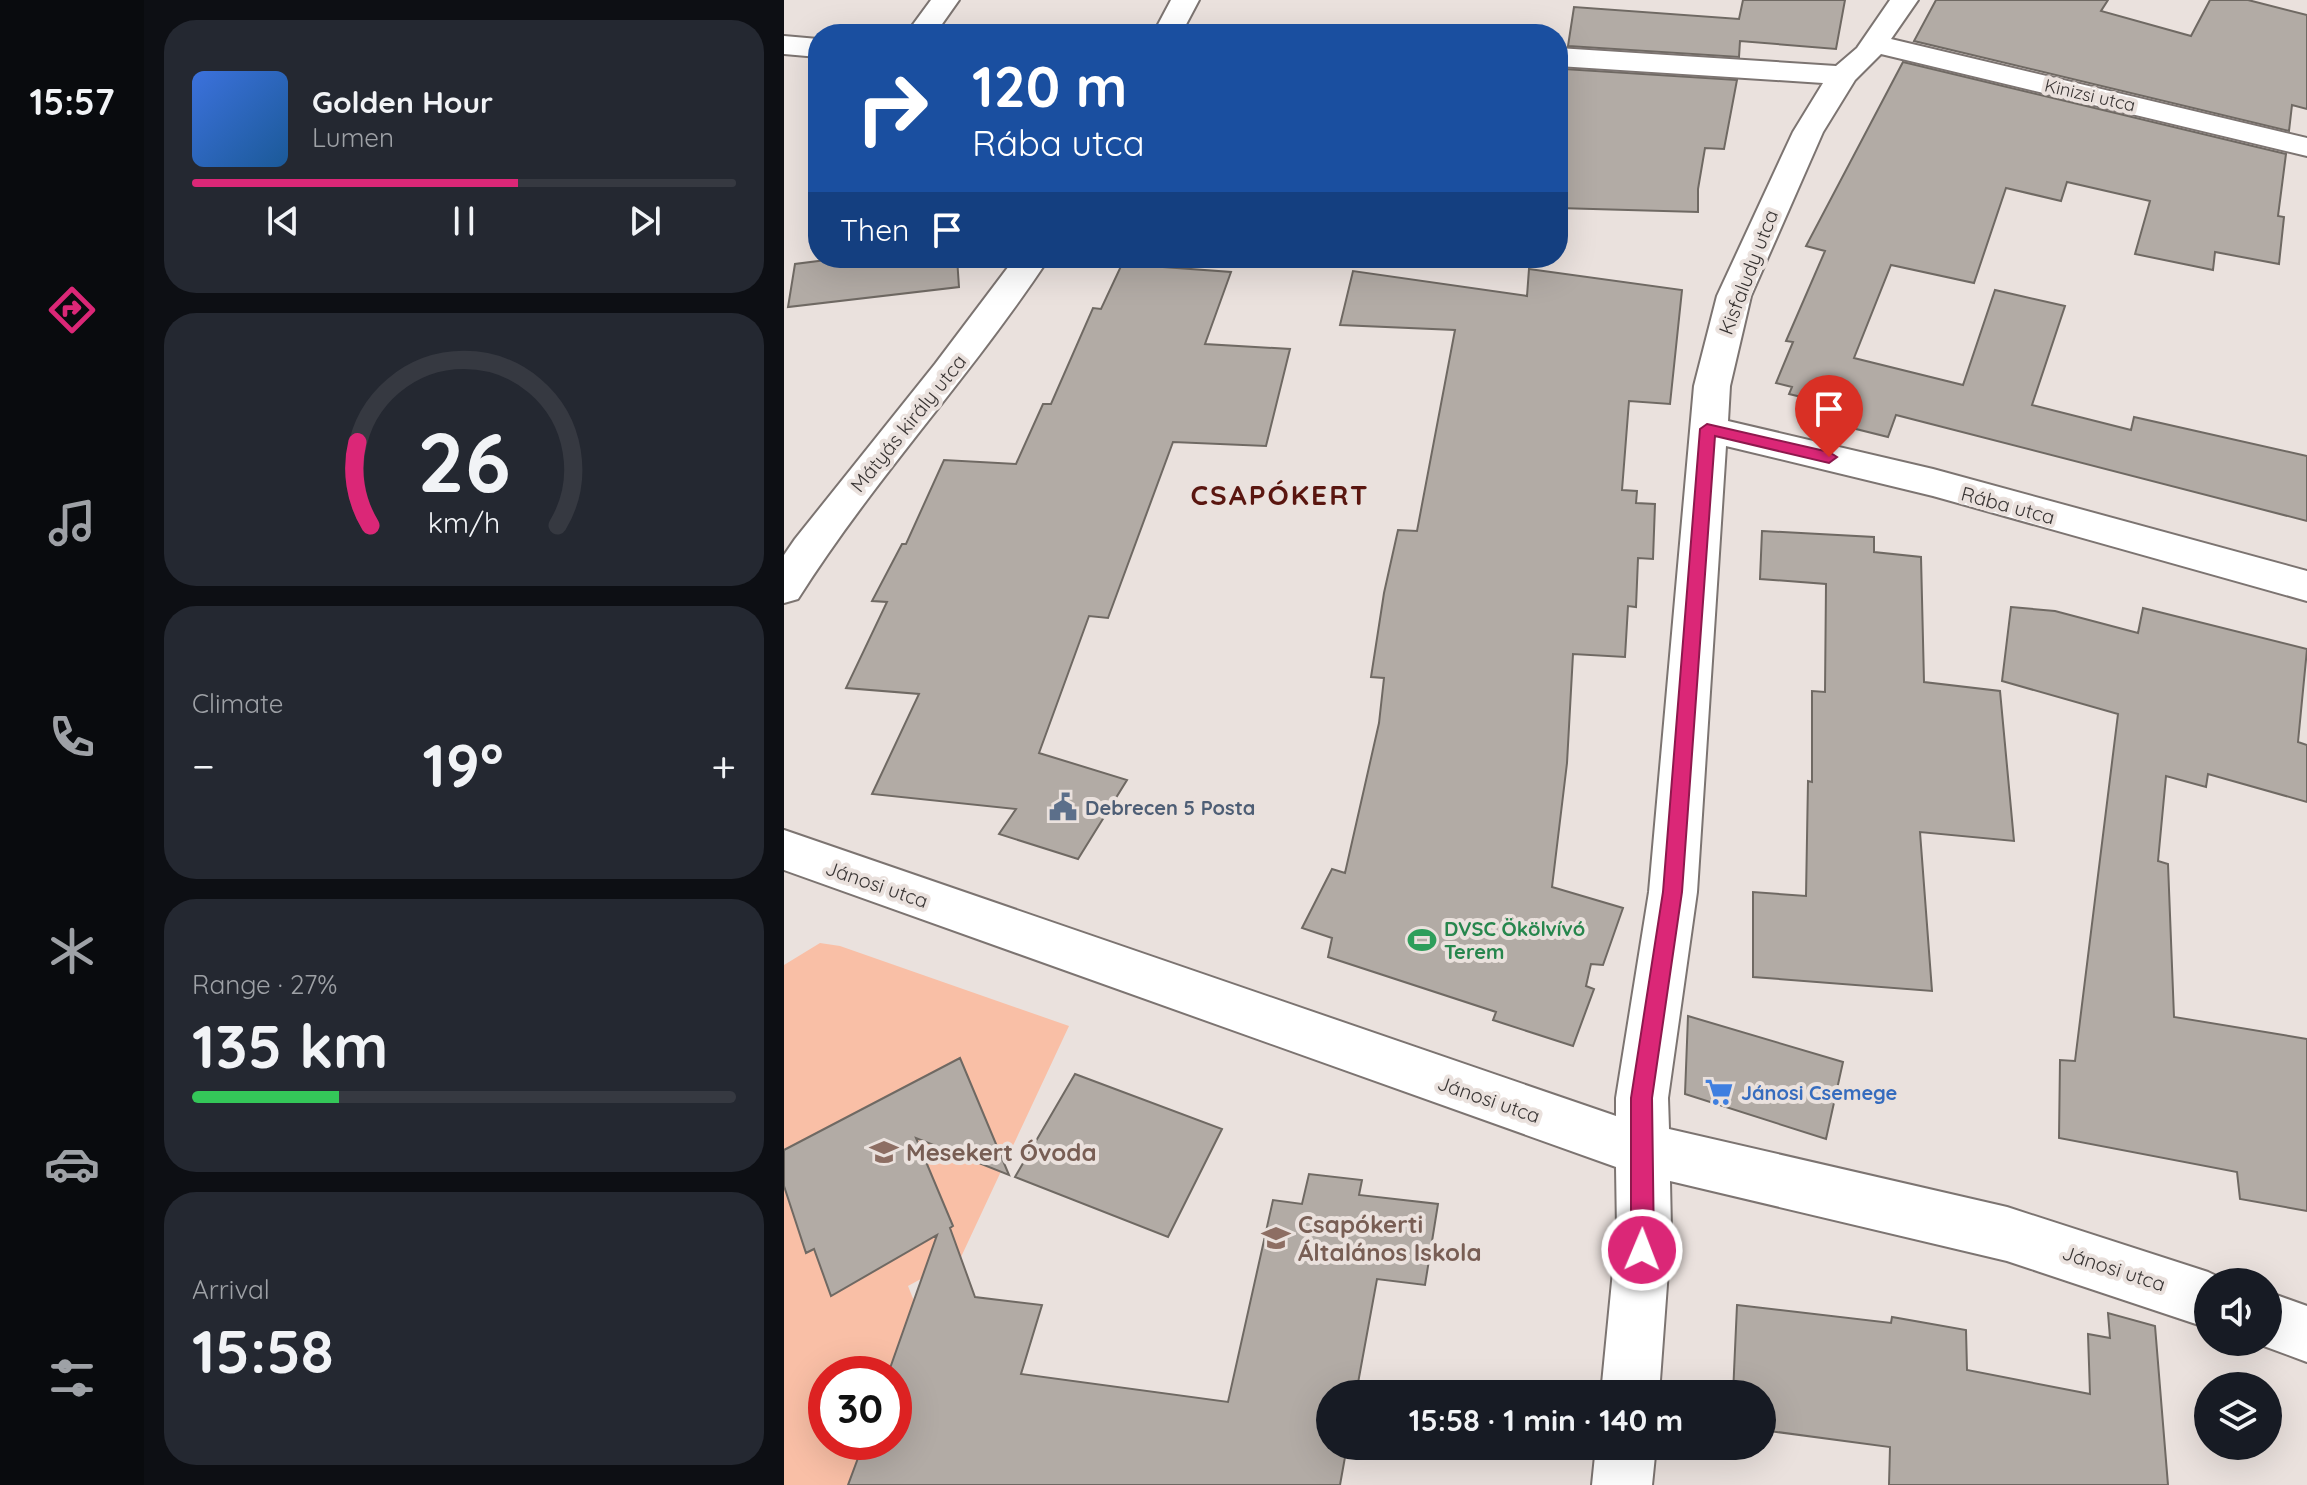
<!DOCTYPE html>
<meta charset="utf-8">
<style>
body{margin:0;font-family:Quicksand,sans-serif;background:#242831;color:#f1f3f6;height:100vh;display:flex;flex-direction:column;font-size:30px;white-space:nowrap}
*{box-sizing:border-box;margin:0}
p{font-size:26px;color:#9ea1a6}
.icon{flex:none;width:44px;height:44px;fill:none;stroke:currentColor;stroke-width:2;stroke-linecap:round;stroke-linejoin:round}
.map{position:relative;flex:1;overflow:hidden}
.drawer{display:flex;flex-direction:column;gap:20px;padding:20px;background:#0d0f14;width:640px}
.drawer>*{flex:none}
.top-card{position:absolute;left:24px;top:24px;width:760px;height:244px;border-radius:32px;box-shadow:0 8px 32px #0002;background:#1a4fa0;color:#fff;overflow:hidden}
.fabs{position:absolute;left:1410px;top:1268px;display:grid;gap:16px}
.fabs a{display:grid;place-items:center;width:88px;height:88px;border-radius:50%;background:#171b24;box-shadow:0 8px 32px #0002;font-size:40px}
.speed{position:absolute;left:24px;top:1356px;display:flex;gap:16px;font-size:40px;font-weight:700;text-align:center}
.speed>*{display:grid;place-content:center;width:104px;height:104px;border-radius:50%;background:#171b24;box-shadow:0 8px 32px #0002;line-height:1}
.speed .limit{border:12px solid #d22;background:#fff;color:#111}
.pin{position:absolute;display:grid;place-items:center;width:68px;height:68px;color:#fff;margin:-82px -34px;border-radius:50% 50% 50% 0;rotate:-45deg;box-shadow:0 0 8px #0007}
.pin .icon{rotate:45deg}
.me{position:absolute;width:88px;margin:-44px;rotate:1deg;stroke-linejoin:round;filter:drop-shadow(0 0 6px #0008)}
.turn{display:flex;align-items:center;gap:28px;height:168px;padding:0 32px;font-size:36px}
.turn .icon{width:104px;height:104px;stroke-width:2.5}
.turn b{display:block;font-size:56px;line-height:68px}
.then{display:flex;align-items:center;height:76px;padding:0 32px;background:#0003;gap:16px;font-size:30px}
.big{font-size:60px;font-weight:700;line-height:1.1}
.drawer .widget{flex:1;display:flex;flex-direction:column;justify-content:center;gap:12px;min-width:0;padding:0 28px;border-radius:32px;background:#242831}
.drawer .dial{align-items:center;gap:0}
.dial svg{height:208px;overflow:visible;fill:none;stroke:#363941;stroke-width:7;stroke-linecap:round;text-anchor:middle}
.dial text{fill:#f1f3f6;stroke:none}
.song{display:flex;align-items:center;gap:24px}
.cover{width:96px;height:96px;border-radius:12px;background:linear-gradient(135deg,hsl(220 70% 55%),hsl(210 70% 35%))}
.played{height:8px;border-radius:4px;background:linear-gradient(90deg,#db2777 60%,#363941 60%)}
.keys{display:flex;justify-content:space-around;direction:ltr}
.heat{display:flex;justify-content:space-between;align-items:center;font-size:44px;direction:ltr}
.charge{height:12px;border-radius:6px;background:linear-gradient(90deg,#34c759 27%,#363941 0)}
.trip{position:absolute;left:532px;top:1380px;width:460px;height:80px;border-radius:40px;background:#171b24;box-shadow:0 8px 32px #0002;font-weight:700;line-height:80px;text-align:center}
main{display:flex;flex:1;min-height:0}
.dock{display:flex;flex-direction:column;width:144px;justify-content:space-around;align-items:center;background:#090b0e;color:#9ea1a6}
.dock .icon{width:56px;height:56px}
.dock .selected{color:#db2777}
.dock b{font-size:36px;color:#f1f3f6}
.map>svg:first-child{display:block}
.green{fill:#f9bfa6}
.building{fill:#b2aba5;stroke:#6f6963;stroke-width:2}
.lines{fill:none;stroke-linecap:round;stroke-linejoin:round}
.minor-casing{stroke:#7c7471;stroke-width:4}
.minor{fill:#fff;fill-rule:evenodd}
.route{fill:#db2777;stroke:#8e194d;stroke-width:2}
.labels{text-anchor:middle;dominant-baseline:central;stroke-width:8;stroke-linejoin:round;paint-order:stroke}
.far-street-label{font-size:18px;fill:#393534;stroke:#eae1dd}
.street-label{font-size:20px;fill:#393534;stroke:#eae1dd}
.service-label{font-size:20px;font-weight:bold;fill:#4e5e75;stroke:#eae1dd;text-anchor:start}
.leisure-label{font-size:20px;font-weight:bold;fill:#27864d;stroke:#eae1dd;text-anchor:start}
.shop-label{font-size:20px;font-weight:bold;fill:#366cbe;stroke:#eae1dd;text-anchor:start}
.near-education-label{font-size:24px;font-weight:bold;fill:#785e54;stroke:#eae1dd;text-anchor:start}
.district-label{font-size:28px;font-weight:bold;letter-spacing:2px;fill:#5a1610;stroke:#eae1dd}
</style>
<main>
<nav class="dock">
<b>15:57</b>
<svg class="icon selected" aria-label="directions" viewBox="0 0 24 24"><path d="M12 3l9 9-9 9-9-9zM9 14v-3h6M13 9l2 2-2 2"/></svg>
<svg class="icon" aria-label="music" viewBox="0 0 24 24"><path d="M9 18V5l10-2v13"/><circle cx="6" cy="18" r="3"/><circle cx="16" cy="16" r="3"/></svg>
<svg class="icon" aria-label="phone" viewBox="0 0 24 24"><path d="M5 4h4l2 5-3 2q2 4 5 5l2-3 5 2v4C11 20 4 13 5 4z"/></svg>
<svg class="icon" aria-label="climate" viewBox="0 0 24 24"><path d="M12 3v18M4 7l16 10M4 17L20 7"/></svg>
<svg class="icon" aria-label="car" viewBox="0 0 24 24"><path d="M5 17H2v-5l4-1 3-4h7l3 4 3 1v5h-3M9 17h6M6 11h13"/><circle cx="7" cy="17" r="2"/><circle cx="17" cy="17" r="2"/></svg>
<svg class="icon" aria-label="filters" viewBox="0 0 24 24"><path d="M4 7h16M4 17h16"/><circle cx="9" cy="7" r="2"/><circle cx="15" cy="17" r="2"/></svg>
</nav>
<section class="drawer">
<div class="widget">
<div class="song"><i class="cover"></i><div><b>Golden Hour</b><p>Lumen</p></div></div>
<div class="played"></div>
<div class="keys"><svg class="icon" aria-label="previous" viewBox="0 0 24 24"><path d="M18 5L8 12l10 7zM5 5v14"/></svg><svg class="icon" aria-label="pause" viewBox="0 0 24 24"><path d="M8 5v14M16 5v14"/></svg><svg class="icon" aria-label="next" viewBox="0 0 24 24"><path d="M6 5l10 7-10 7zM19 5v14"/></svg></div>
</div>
<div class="widget dial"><svg viewBox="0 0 100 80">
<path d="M14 69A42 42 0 1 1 86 69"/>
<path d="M14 69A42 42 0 0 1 9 37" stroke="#db2777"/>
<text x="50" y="56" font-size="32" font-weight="700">26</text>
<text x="50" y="72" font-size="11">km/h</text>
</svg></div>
<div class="widget"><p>Climate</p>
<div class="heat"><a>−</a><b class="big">19°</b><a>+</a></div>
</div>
<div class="widget"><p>Range · 27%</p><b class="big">135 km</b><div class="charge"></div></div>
<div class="widget"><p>Arrival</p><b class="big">15:58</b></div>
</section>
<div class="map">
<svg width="1523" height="1485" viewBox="0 0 1523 1485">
<rect width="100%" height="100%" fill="#eae1dd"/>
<!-- green -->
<path class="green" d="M36 943 56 946 285 1026 177 1257 124 1286 130 1301 104 1374H42V1442H80L64 1485H0V965Z"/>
<!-- building -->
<path class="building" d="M959 0H1061L1052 49 956 41 955 57 784 46 790 7 955 19Z
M1152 0H1324L1317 11 1407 36 1426 0H1464L1523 15V109L1508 105 1505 131 1130 41Z
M1119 62 1502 154 1494 216 1500 217 1495 264 1431 252 1429 270 1351 254 1366 201 1283 182 1277 201 1222 188 1190 283 1107 265 1070 358 1179 385 1211 290 1281 306 1248 405 1347 430 1350 417 1523 456V521L1112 415 1104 437 1052 424 1059 407 1005 394 1008 387 992 383 1009 342 1002 341 1041 251 1022 246Z
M780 69 953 80 940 149 921 148 914 189V212L774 208V106Z
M58 258H173L175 287 4 307 11 264Z
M338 264 447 272 421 344 506 349 482 446 389 442 324 618 305 616 255 753 343 780 294 859 215 834 232 809 88 794 135 694 62 688 103 602 88 601 118 544H122L160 460 232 464 259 404H267L309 308 317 309Z
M745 269 898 290 886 404 845 401 838 490 853 491 852 503 871 504 869 559 854 558 852 607 844 606 841 657 789 654 783 763 768 887 839 908 819 965 807 964 802 986 810 989 789 1046 709 1020 712 1012 544 957 548 938 518 928 548 869 561 873 595 723 600 678 587 677 600 593 614 530 633 531 671 330 556 325 569 271 743 296Z
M978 531 1090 537V552L1137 557 1140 682 1216 691 1230 841 1136 832 1148 991 969 977V892L1022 896 1024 781 1028 782V691L1041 692 1042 584 976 579Z
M1227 607 1271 611 1354 633 1359 608 1523 649 1514 742 1523 745V802L1424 774 1422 787 1382 776 1374 861 1384 864 1390 1017 1523 1039V1211L1456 1199 1453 1172 1275 1138 1276 1060 1291 1061 1334 714 1218 681Z
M904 1016 1059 1062 1042 1139 901 1094Z
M176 1058 225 1175 132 1138 169 1226 166 1228 191 1297 258 1305 237 1374 444 1402 489 1200 518 1204 525 1174 578 1180 575 1195 654 1204 641 1285 593 1279 572 1394H546V1446H563L556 1485H64L80 1442H110V1374H104L153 1235 47 1296 30 1249 22 1253 0 1186V1150Z
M291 1074 438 1129 384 1237 231 1177Z
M953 1305 1107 1323 1108 1317 1182 1330 1183 1370 1306 1394 1304 1334 1326 1338 1324 1313 1371 1326 1384 1485H1105L1106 1447 978 1430V1394H949Z"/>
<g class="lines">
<defs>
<path id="minor" d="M147 0H175L151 34H122Z
M387 0H415L397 34H369Z
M1106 0H1134L1107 39 1523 138V156L1097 54 1071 80 1039 132 967 296 946 386 944 421 1149 469 1523 571V601L1149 496 942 446 913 892 884 1098 885 1129 1223 1207 1424 1272 1445 1282H1424V1328L1223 1261 886 1181 887 1230 875 1394H817L833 1230 832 1167 0 870V830L832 1116V1098L865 892 910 386 933 296 1009 132 1039 83 774 66V48L1052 66 1073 48Z
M0 36 34 39V57L0 54Z
M231 258H265C187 376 89 480 14 599L0 603V555L11 539 151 364Z
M1484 1292 1523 1306V1362L1469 1342H1484Z
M812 1446H872L868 1485H808Z"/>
</defs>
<!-- minor casing -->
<use href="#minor" class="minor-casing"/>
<!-- minor -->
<use href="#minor" class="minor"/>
</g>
<!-- route -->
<path class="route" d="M923 424 1045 452 1053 457 1045 463 931 436 898 892 868 1098 870 1250 866 1258 858 1261 850 1258 847 1250V1098L879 892 916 429Z"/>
<!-- icons -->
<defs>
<symbol id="civic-bare" viewBox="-9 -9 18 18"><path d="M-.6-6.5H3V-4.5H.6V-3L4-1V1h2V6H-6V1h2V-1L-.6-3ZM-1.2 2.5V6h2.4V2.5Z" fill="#5c6f8a" stroke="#eae1dd" stroke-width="2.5" paint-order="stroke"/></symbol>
<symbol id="stadium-bare" viewBox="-9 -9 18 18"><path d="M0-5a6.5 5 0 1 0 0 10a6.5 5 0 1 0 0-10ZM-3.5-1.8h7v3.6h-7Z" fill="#2e9e5b" stroke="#eae1dd" stroke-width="2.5" paint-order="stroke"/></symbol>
<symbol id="supermarket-bare" viewBox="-9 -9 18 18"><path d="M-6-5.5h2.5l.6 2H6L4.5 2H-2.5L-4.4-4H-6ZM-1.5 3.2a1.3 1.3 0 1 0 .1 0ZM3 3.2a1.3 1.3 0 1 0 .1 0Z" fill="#3f7fe0" stroke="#eae1dd" stroke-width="2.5" paint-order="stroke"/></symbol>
<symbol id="school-bare" viewBox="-9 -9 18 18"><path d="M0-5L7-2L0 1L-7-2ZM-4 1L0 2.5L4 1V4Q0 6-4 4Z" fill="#8d6e63" stroke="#eae1dd" stroke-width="2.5" paint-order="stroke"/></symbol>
</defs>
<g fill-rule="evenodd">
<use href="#civic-bare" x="259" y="787" width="40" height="40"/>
<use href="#stadium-bare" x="618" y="920" width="40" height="40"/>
<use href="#supermarket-bare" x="915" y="1072" width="40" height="40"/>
<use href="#school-bare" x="80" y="1132" width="40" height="40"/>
<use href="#school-bare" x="472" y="1218" width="40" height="40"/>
</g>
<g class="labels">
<!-- far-street labels -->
<g class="far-street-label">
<text transform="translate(1306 95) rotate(13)">Kinizsi utca</text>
</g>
<!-- street labels -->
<g class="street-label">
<text transform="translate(964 272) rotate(-69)">Kisfaludy utca</text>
<text transform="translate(124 423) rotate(-51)">Mátyás király utca</text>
<text transform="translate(1224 505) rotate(15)">Rába utca</text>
<text transform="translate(93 884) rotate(19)">Jánosi utca</text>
<text transform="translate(705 1099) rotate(19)">Jánosi utca</text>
<text transform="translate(1330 1268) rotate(18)">Jánosi utca</text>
</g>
<!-- service labels -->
<g class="service-label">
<text x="301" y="807">Debrecen 5 Posta</text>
</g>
<!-- leisure labels -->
<g class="leisure-label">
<text x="660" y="928">DVSC Ökölvívó<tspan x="660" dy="23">Terem</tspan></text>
</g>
<!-- shop labels -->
<g class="shop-label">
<text x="957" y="1092">Jánosi Csemege</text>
</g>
<!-- near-education labels -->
<g class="near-education-label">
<text x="122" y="1152">Mesekert Óvoda</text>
<text x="514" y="1224">Csapókerti<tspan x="514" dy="28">Általános Iskola</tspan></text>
</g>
<!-- district labels -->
<g class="district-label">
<text x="496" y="494">CSAPÓKERT</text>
</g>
</g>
</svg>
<div class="fabs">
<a><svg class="icon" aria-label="sound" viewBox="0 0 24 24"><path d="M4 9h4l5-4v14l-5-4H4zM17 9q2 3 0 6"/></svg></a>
<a><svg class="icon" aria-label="layers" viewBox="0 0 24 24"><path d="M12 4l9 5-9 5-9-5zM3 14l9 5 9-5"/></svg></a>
</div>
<div class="speed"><div class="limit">30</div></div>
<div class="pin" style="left:1045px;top:457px;background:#d93025"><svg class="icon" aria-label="arrive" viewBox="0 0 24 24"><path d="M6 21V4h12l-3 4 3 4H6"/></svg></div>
<svg class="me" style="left:858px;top:1250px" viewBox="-20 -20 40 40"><circle r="17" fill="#db2777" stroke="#fff" stroke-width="3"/><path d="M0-11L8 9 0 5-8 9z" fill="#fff"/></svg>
<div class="trip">15:58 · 1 min · 140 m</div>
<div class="top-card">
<div class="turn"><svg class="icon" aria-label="right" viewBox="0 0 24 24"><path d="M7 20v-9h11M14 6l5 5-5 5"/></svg><div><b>120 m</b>Rába utca</div></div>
<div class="then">Then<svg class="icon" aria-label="arrive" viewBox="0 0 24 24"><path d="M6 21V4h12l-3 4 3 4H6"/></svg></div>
</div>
</div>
</main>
